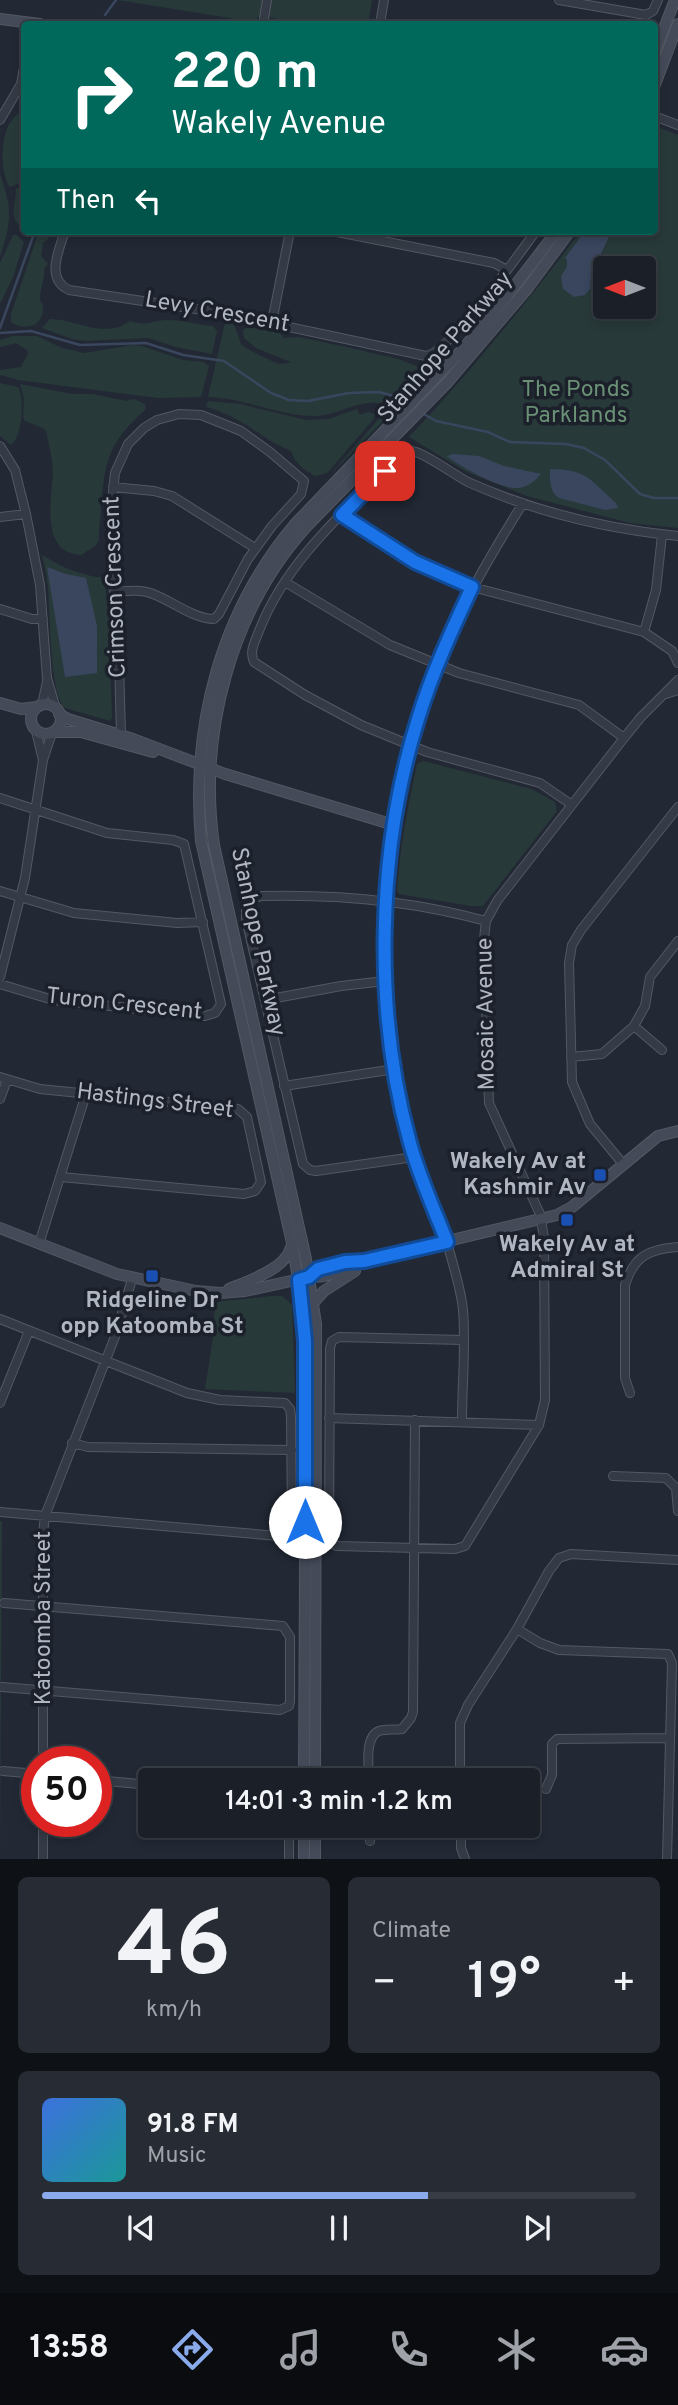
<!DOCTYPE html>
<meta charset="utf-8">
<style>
body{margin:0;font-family:Overpass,sans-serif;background:#272c34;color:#f1f3f6;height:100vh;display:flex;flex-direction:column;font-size:26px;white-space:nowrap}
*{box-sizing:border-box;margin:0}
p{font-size:23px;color:#9fa2a8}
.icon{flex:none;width:38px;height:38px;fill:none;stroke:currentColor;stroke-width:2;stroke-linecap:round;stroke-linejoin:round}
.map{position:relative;height:1859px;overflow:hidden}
.drawer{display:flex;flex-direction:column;gap:18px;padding:18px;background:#0e1116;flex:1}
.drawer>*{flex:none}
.banner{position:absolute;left:21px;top:21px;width:637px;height:214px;border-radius:7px;box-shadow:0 4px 10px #0003,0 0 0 2px #383d45;background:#00695c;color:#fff;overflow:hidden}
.needle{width:46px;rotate:270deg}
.buttons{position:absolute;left:593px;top:256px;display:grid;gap:14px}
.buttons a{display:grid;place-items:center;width:63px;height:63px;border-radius:7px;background:#1a1f28;box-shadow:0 4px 10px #0003,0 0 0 2px #383d45;font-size:35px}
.speed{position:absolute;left:21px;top:1746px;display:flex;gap:14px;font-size:35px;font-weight:700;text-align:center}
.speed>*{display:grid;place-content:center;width:91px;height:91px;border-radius:50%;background:#1a1f28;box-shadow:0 4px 10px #0003,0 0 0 2px #383d45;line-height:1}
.speed .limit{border:10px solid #d22;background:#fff;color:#111}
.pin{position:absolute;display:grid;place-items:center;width:60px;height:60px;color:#fff;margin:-30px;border-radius:14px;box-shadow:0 4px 10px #0006}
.me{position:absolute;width:77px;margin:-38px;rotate:0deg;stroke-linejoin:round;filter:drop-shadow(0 0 5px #0008)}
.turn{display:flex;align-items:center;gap:24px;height:147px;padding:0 35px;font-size:32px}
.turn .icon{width:91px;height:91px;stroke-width:2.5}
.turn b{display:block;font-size:49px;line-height:60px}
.then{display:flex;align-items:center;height:66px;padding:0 35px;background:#0003;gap:14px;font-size:26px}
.big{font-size:52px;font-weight:600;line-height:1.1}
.drawer .tile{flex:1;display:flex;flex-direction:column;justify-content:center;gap:10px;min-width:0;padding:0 24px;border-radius:10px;background:#272c34}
.drawer .dial{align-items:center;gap:0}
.dial b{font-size:91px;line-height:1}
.song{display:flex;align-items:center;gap:21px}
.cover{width:84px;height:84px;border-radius:10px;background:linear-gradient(135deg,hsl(220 70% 55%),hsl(180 70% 35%))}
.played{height:7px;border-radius:4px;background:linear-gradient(90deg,#8baaec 65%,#383d45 65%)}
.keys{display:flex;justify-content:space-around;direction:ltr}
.heat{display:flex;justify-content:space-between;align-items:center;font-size:38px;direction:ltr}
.drawer .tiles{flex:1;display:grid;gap:18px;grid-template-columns:1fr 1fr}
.tile:last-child{grid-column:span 2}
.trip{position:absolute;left:138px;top:1768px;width:402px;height:70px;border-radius:7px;background:#1a1f28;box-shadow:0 4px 10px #0003,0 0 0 2px #383d45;font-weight:600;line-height:70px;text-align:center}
.tab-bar{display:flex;height:112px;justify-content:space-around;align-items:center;background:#0a0c10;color:#9fa2a8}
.tab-bar .icon{width:49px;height:49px}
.tab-bar .selected{color:#8baaec}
.tab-bar b{font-size:32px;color:#f1f3f6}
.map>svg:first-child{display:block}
.green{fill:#28393a;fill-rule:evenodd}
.water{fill:#39465d}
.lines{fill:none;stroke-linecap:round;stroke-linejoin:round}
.stream{stroke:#39465d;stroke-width:2.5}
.street-casing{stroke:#535963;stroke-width:10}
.secondary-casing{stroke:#535963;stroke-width:12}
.street{stroke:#353b46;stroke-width:8}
.secondary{stroke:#444a58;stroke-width:10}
.route-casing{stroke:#114b97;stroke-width:18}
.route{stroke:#1a73e8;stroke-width:12}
.transit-dot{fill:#1a4fb4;stroke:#1b202a;stroke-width:2.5}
.labels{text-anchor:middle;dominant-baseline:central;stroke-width:7;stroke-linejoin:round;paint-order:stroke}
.street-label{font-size:23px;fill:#b0b6c2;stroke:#1b202a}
.park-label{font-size:23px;fill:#6a9075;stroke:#1b202a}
.poi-label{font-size:23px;font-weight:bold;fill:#b0b6c2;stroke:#1b202a}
</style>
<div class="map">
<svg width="678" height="1859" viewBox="0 0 678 1859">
<rect width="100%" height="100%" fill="#222935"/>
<!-- green -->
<path class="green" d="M118 0H372L368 24H311L259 16 254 22Z
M24 106V181L10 187C0 173 0 140 10 123 14 117 21 112 24 106Z
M657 127 678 135V528L630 523 527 496 465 471 409 437C471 372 527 302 581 231H654L655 132ZM606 268H644V306H606Z
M0 174C12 209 12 221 0 257Z
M24 185V229C7 219 16 205 16 189Z
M39 231H51L48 239 43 243 41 256 48 264 44 269C45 279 41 286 40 296 40 306 42 298 43 307 44 327 24 331 11 322V314Z
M13 235H17L24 242 13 277 0 304V263Z
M50 319C77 319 104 340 130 321 149 327 152 320 168 320 183 320 198 325 213 326L217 331 212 354 176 347 148 338 86 341 72 339 42 328Z
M225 323 233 324C238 331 238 339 242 345 244 348 276 363 279 364 283 364 287 363 291 362L256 348 244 338 243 330 249 327 280 333 284 338 299 337 351 348 398 359 424 369 426 375 394 409C366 392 344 415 316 416 281 417 246 398 208 397Z
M13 336H37L62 348 84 353 133 345 142 346 183 360 204 362 209 366 201 397 158 398 18 380 0 375V370L21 367 28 354 27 350 16 343 0 347V340Z
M0 383 18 387C25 399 22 437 11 445L0 436Z
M20 384 72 394H93L126 401 134 399 145 404 146 409C109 442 105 459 101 507 101 518 98 528 99 540L95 546 81 555C41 554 51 501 53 474 53 460 49 445 46 431L43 428 25 421 23 417 24 399Z
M208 401 240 404 306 420 329 419 357 409 360 415 368 412 375 414 373 420 327 473 316 476C306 472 293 461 292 452 285 447 279 446 272 442 251 428 231 413 206 407Z
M384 408 392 412 389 415 328 477 382 415Z
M42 555C63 568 80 575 104 578L109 619 112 718 110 721 65 708C50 696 50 611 48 588 47 577 45 566 42 555Z
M423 761 531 789 555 802 557 811 483 906H471L399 894 397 890C400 847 408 806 417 764Z
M272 1296H282L292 1305 295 1393 205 1389 213 1338 215 1302Z
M0 1521H2L0 1859Z"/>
<!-- water -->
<path class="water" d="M585 231H612L591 274 590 289 585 295 574 297 563 289 561 276 567 267V260L565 258Z
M453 454 479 456 504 466 541 474C535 481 527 488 517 488 501 489 460 467 447 456Z
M550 469C587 469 590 480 616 503L618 508 605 510 559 498C549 491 550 480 550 469Z
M47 567 66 574 86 578 97 626V673L65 677Z"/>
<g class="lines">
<!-- stream -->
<path class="stream" d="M105 15 116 0
M0 328 35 231
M0 333 31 331 80 345 146 343 183 355 224 361 271 393 289 400 308 401 349 393 379 392 394 396 407 404
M422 413 436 421 488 432 510 442 566 444 584 448 605 460 640 494 654 498H678"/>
<defs>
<path id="street" d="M559 0 646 15 653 11 658 0
M263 24 267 0
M380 24 384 0
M654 116 678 125
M0 120 21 84 24 68
M65 231C59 250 45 279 69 290L223 313 426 356C448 353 520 253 536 231
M332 231 494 263 507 270
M272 322 290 231
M0 446 15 470 26 514 40 585 47 678 56 709
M113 487 154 491 172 496 255 548
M342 515 415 562 472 587 644 632 672 651 678 663
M0 517 26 514
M285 582 390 645 459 673 579 705 624 738
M114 592C127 591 140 589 153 594 172 601 194 619 214 619L219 614 248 559 272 526 301 494 304 481 270 452 241 431 201 415 179 414 157 420 144 428 128 444 115 473 112 501V560L118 625 121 735
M0 609 32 619H43
M644 632 656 590 662 535
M666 694 678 690
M42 705 47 681
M36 731 43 760
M0 798 107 833 173 840 184 844 221 1004 215 1013 205 1016 53 1000 0 984
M572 805 540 783 427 752 361 725 305 695 254 662C249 651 255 642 259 631 286 561 346 510 397 458 401 455 406 451 411 451 422 451 456 476 468 482 533 511 607 529 678 536
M0 891 74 913 177 923 203 922
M0 977 25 878 43 760 52 733
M265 1000 341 986 385 981
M634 1026 662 1050
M571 1057 602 1054 634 1026 645 1006 650 977 678 941
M0 1077 40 1089 238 1109 247 1117 261 1182 255 1191 244 1194 61 1177
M284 1086 395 1069
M0 1099 7 1080
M414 1157 316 1171 310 1170 303 1164 246 919V904L251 899 262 896C338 894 413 901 486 921
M623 1164 590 1124 572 1082 569 963 572 945 581 930 678 807
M39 1244 86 1094
M0 1319 187 1393 220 1400 285 1403 290 1409 291 1416 292 1524 286 1533 278 1536 0 1512
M463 1340 339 1337 332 1341 330 1348 329 1536 336 1546 455 1549 465 1546 539 1425 545 1400 544 1238 540 1214 489 1103 484 939 486 921 497 901 624 738 641 717 678 680
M630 1393 625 1378V1285C634 1256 649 1249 678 1247
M0 1403 29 1331
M329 1418 539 1425
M462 1421C462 1385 466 1347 463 1310 461 1289 453 1264 447 1243 436 1203 414 1166 405 1124 371 973 379 811 436 667 459 609 490 556 523 503
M72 1443 88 1447 292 1450
M613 1476 666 1478 676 1488 678 1511
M517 1629 540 1643 559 1650 668 1654 672 1663 667 1859
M2 1687 280 1710 289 1706 290 1701V1637L283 1626 4 1603
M43 1762V1533L45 1516 116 1334 132 1279
M3 1771 37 1774
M96 1780 150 1785
M369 1780C369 1767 364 1737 379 1731 385 1729 395 1730 402 1729L411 1718 413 1712 415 1420
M460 1780V1723L468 1705 517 1629 549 1571 559 1558 571 1554 678 1560
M546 1789 552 1775V1744L557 1739 669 1738
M289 1825V1859
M370 1825V1841
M461 1825V1848L465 1859
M43 1859V1822"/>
<path id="secondary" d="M0 19 40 24
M654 54 675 0
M654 87 678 24
M0 703 21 709 37 707
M31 719a15 15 0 1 1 30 0a15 15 0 1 1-30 0Z
M59 714 68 719 133 739 225 774 394 825
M54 732H81L153 752
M0 1228 117 1274 196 1291 220 1293 245 1291 309 1277C327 1278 344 1271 360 1263
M309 1277C325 1264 345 1262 364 1261L557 1215 572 1207 658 1136 678 1131
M229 1289C248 1281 286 1269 291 1247
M314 1302 324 1291 355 1271
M304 1780 306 1386 304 1313 292 1243 201 841C191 726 220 612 296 523L462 350 503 301 557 231
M315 1780 316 1324 306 1259 214 845C198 733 231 610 307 526L446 384 527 289 570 231
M304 1859V1825
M315 1859V1825"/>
</defs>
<!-- street casing -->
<use href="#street" class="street-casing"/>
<!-- secondary casing -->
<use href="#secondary" class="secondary-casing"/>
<!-- street -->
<use href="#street" class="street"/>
<!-- secondary -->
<use href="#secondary" class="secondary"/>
</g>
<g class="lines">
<defs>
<path id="route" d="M305 1522V1341L299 1280 309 1277 318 1269 345 1262 364 1261 447 1242C434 1209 419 1176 410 1143 373 1011 377 849 418 719 432 673 452 630 472 587L415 562 342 515 385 471"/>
</defs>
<!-- route casing -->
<use href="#route" class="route-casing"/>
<!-- route -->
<use href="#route" class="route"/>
</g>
<!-- markers -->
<g class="transit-dot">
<rect x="593" y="1168" width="14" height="14" rx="3.5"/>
<rect x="560" y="1213" width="14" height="14" rx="3.5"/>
<rect x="145" y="1269" width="14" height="14" rx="3.5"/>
</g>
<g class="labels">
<!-- street labels -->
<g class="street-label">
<text transform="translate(217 313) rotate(10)">Levy Crescent</text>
<text transform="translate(446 348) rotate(-49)">Stanhope Parkway</text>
<text transform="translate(116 587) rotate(-92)">Crimson Crescent</text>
<text transform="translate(257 942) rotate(78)">Stanhope Parkway</text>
<text transform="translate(124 1005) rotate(6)">Turon Crescent</text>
<text transform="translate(487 1014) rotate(-91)">Mosaic Avenue</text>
<text transform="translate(155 1102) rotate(7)">Hastings Street</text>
<text transform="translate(44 1618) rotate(-90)">Katoomba Street</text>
</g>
<!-- park labels -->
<g class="park-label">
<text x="576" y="390">The Ponds<tspan x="576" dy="26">Parklands</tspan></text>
</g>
<!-- poi labels -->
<g class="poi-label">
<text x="586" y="1162" text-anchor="end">Wakely Av at<tspan x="586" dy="26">Kashmir Av</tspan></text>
<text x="567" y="1245">Wakely Av at<tspan x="567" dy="26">Admiral St</tspan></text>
<text x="152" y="1301">Ridgeline Dr<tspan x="152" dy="26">opp Katoomba St</tspan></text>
</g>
</g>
</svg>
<div class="buttons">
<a><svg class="needle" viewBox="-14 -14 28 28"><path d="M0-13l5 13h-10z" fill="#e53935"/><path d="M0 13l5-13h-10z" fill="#9fa2a8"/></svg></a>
</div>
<div class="speed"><div class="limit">50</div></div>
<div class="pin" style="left:385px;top:471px;background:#d93025"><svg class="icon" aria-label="arrive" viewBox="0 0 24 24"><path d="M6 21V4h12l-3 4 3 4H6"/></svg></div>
<svg class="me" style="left:305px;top:1522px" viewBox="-20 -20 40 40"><circle r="19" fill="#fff"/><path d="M0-13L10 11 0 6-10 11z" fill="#1a73e8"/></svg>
<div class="trip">14:01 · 3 min · 1.2 km</div>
<div class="banner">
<div class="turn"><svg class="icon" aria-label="right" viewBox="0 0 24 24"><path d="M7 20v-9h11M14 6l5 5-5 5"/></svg><div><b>220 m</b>Wakely Avenue</div></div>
<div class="then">Then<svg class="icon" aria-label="left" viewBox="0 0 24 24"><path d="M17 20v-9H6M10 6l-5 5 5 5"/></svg></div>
</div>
</div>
<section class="drawer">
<div class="tiles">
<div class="tile dial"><b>46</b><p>km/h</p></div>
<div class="tile"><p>Climate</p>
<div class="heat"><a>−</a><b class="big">19°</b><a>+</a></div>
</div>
<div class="tile">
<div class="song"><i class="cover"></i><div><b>91.8 FM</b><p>Music</p></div></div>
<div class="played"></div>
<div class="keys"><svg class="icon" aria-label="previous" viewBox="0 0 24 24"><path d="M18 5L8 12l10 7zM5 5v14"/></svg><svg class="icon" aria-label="pause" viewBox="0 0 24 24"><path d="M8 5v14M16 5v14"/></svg><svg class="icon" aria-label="next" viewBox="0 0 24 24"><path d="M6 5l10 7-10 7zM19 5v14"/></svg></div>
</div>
</div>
</section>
<nav class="tab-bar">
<b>13:58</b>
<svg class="icon selected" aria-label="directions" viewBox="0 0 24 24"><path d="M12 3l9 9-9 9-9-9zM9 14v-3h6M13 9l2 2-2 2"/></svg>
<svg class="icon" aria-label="music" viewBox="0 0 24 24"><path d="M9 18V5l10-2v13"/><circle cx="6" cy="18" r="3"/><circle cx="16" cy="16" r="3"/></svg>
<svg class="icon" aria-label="phone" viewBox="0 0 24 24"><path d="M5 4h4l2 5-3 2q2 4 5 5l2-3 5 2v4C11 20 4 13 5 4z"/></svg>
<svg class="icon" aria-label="climate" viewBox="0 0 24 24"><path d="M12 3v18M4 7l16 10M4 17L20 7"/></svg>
<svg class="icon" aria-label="car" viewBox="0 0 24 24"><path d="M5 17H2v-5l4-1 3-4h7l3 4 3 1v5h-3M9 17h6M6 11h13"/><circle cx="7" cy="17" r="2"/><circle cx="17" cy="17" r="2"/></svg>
</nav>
